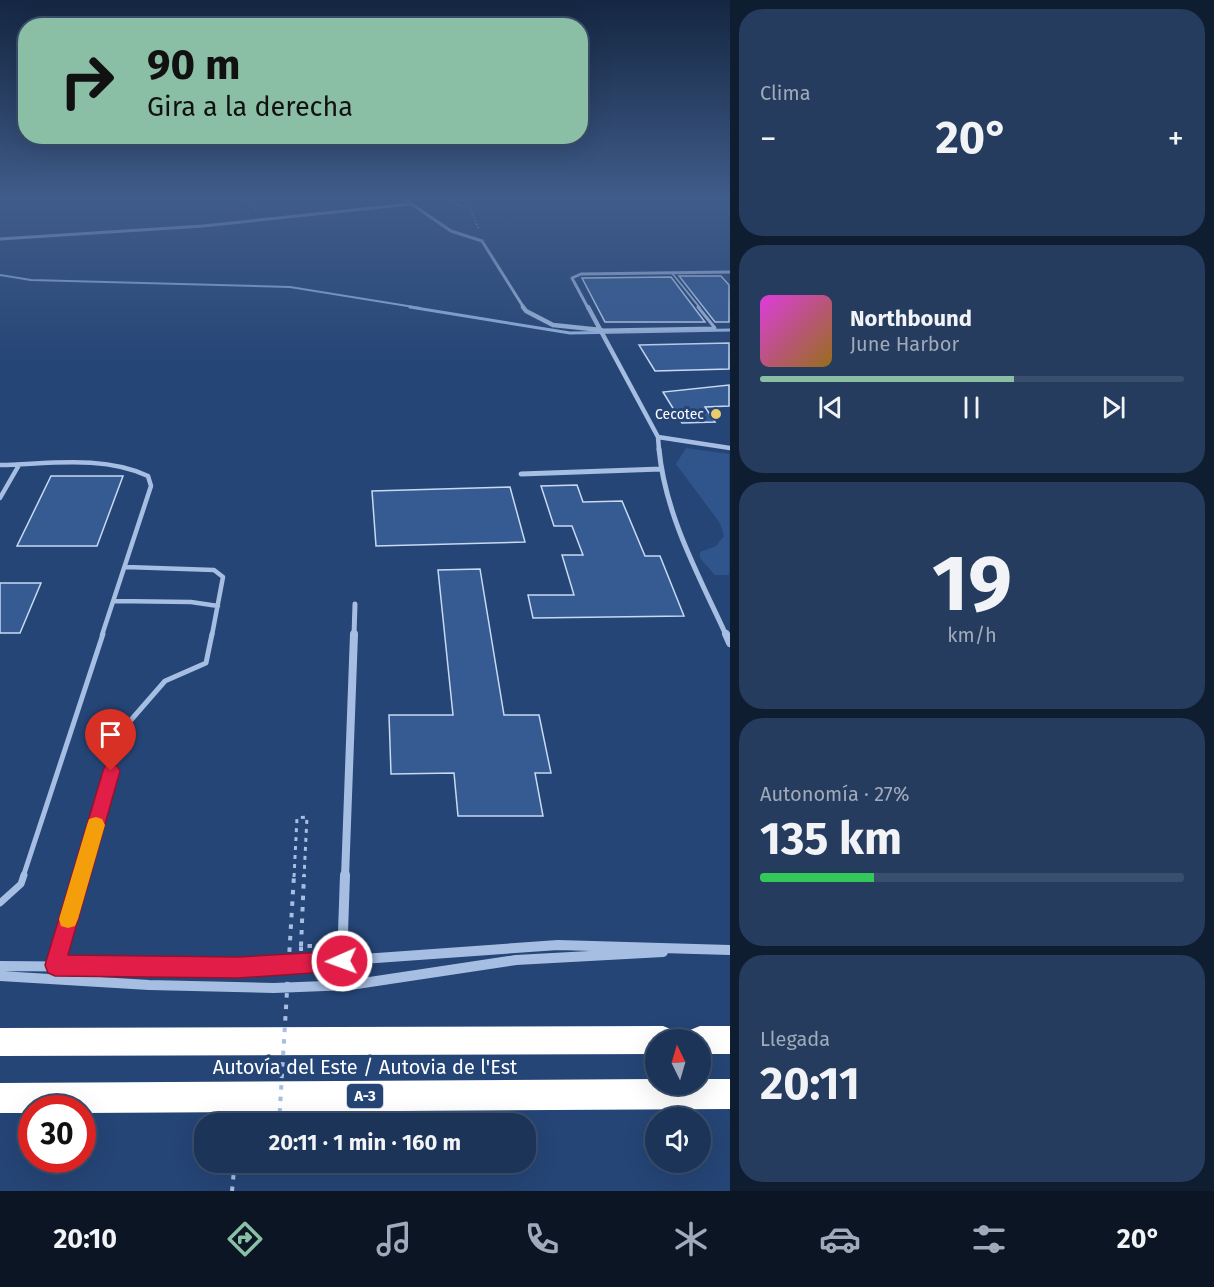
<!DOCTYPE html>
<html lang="es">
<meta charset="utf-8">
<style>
body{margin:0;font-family:"Fira Sans",sans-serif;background:#253c5e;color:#f1f3f6;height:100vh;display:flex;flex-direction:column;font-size:22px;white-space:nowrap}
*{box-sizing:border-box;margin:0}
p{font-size:20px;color:#a0aaba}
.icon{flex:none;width:33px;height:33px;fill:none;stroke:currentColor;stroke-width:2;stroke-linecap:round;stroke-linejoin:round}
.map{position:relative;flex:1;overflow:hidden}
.sheet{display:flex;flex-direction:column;gap:9px;padding:9px;background:#0f1d30;width:484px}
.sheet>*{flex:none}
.guide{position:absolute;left:18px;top:18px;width:570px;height:126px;border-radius:24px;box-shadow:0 6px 24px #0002,0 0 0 2px #3a4f6e;background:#8abfa5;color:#111;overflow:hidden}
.needle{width:39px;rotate:355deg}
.buttons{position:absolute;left:645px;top:1029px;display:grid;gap:12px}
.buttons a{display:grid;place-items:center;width:66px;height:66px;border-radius:50%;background:#1c3458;box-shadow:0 6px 24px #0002,0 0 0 2px #3a4f6e;font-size:30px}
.speed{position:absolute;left:18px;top:1095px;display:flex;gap:12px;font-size:30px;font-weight:700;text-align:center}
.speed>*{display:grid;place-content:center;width:78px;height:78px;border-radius:50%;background:#1c3458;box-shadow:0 6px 24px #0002,0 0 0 2px #3a4f6e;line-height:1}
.speed .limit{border:9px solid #d22;background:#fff;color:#111}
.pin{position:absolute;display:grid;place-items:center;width:51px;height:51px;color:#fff;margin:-62px -26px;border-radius:50% 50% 50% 0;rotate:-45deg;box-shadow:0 0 6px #0007}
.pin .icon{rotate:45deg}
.me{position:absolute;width:66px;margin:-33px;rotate:268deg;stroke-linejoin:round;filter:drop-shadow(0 0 4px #0008)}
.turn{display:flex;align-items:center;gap:21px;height:126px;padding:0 30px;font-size:27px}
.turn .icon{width:78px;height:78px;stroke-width:2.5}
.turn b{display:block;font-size:42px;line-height:51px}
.big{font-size:45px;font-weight:700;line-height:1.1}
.sheet .widget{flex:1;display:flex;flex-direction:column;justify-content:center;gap:9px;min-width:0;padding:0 21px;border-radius:24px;background:#253c5e}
.sheet .dial{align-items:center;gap:0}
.dial b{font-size:78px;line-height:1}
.song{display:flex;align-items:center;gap:18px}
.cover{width:72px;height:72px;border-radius:9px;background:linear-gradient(135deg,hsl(300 70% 55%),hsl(40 70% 35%))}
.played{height:6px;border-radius:3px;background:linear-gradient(90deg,#8abfa5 60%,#3a4f6e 60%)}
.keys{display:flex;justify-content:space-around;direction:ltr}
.heat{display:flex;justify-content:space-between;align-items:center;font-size:33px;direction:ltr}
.charge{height:9px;border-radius:4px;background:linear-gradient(90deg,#34c759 27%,#3a4f6e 0)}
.trip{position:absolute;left:194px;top:1113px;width:342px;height:60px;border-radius:24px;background:#1c3458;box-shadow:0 6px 24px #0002,0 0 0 2px #3a4f6e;font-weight:700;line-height:60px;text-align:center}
.tabs{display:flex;height:96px;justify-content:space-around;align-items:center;background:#0b1523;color:#a0aaba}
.tabs .icon{width:42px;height:42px}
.tabs .on{color:#8abfa5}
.tabs b{font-size:27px;color:#f1f3f6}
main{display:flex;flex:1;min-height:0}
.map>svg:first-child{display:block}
.green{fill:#30558d}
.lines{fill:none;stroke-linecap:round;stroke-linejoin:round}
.stream-far1{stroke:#9bb8e3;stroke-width:2}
.stream{stroke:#9bb8e3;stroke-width:3}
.building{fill:#365b93;stroke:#c8d9f2;stroke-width:1.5}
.path-far1{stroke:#a6bee2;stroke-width:1.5;stroke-dasharray:1.5 2;stroke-linecap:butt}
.path{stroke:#a6bee2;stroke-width:4;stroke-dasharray:4.5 7;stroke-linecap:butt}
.service-far4{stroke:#a6bee2;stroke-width:2}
.service-far3{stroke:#a6bee2;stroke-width:3}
.service-far2{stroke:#a6bee2;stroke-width:4.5}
.service-far1{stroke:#a6bee2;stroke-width:5}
.service{stroke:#a6bee2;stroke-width:7}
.minor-far4{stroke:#a6bee2;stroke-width:3}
.minor-far3{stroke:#a6bee2;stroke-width:4.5}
.minor-far2{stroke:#a6bee2;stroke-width:5}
.minor-far1{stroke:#a6bee2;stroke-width:8}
.minor{stroke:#a6bee2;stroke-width:10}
.motorway{fill:#fff;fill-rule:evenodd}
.path-bridge-far1{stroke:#a6bee2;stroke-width:3;stroke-dasharray:4 5;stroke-linecap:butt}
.path-bridge{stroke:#a6bee2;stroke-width:4;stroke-dasharray:4.5 7;stroke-linecap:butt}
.route{fill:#e11d48;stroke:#92132f;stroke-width:1.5}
.slow{fill:#f59e0b}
.poi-dot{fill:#ebcc6b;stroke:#254576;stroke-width:2}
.labels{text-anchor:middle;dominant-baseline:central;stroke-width:6;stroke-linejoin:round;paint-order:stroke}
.far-poi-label{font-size:14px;fill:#fff;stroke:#254576;text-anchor:end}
.shield{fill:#254576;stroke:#bec7d6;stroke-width:1.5}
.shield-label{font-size:15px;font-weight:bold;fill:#fff}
.near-street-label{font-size:20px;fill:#fff;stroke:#254576}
</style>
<main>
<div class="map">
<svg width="730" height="1191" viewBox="0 0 730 1191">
<rect width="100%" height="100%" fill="#254576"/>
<!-- green -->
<path class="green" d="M686 448 729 454V575H715L700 558V552L716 546 724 536 720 523 676 464Z"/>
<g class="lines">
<!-- stream-far1 -->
<path class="stream-far1" d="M0 275 31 280 290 287 420 308"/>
<!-- stream -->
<path class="stream" d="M410 307 570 333 730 330"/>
</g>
<!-- building -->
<path class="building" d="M679 276H721L729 285V322H715Z
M671 277 705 322H605L582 278Z
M729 343V369L655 371 639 345Z
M729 385V406L705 407 715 422 682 423 663 392Z
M51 476H123L97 546H17Z
M577 485 583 502 622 501 645 556H660L684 616 533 618 528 595H574L562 555H583L572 526H554L541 486Z
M510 487 525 542 376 546 372 491Z
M480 569 504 715H539L551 773H535L543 816H458L454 773 391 774 389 715H453L438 570Z
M0 583H41L20 633H0Z"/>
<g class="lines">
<!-- path-far1 -->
<path class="path-far1" d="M245 199 258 211
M453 199 454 204 470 208 479 230"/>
<!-- path -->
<path class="path" d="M301 951V946H329
M232 1191 234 1170H276L277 1162"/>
<!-- service-far4 -->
<path class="service-far4" d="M672 273 700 308"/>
<!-- service-far3 -->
<path class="service-far3" d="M601 330 715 328 698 307"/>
<!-- service-far2 -->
<path class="service-far2" d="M0 465C49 464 103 455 148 476L151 486 102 635
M0 498 19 465
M126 567 214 570 223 577 212 635
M114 601 191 602 218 606"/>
<!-- service-far1 -->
<path class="service-far1" d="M23 877 103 634
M81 877 124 728 165 681 206 663 212 634"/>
<!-- service -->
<path class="service" d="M0 903 21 884 24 875
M55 965 81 875"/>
<!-- minor-far4 -->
<path class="minor-far4" d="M404 199 451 231 482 241 524 308
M0 239 203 226 411 204
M588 308 572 278 581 274 730 272"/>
<!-- minor-far3 -->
<path class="minor-far3" d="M523 307 526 311 553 325 601 330
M588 307 658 437 659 450
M658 437 730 448"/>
<!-- minor-far2 -->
<path class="minor-far2" d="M659 449C665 515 699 576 726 635
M521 474 661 469
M354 635 355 604"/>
<!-- minor-far1 -->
<path class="minor-far1" d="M726 634 730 643
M345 877 354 634"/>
<!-- minor -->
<path class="minor" d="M342 961 345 875
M0 966 238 968 558 945 730 950
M0 976 149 985 274 988 350 985 516 960 663 952"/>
<!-- motorway -->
<path class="motorway" d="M663 1026 673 1030 677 1040H656V1054L0 1056V1028Z
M700 1026H730V1054H700V1040H686L690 1030Z
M656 1079V1084H700V1079H730V1109L82 1113V1108H32V1113H0V1083Z"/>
<!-- path-bridge-far1 -->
<path class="path-bridge-far1" d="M294 877 297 818 307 817 304 877"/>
<!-- path-bridge -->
<path class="path-bridge" d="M301 946 304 875
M279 1124 294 875"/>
</g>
<!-- sky -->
<linearGradient id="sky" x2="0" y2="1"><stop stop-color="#142641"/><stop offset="0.54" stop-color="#405c8a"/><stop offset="1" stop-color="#405c8a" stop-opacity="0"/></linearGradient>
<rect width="730" height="366" fill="url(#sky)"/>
<!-- route -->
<path class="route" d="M111 764 117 766 120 771 68 955 238 957 342 951 349 954 352 961 349 969 342 971 238 978 55 976 48 973 45 965 103 771 105 766Z"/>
<!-- slow -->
<path class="slow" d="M96 817 102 819 105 825 78 919 75 926 68 928 61 926 59 919 87 825 89 819Z"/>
<!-- markers -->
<circle class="poi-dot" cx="716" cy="414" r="6"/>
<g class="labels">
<!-- far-poi labels -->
<g class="far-poi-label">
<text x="704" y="414">Cecotec</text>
</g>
<!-- shield labels -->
<rect class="shield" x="347" y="1084" width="36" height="24" rx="4.5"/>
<g class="shield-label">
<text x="365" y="1096">A-3</text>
</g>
<!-- near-street labels -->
<g class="near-street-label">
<text x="365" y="1067">Autovía del Este / Autovia de l'Est</text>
</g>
</g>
</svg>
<div class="buttons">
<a><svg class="needle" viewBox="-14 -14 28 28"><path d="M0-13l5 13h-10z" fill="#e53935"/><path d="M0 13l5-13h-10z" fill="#a0aaba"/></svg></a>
<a><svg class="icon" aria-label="sound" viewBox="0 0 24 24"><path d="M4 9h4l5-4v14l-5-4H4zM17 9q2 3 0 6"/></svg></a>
</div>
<div class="speed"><div class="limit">30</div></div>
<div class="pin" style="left:111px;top:771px;background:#d93025"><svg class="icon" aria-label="arrive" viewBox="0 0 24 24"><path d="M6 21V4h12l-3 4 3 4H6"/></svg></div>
<svg class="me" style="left:342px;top:961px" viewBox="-20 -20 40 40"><circle r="17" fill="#e11d48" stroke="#fff" stroke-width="3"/><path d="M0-11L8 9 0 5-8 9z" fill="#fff"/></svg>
<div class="trip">20:11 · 1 min · 160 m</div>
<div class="guide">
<div class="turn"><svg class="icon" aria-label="right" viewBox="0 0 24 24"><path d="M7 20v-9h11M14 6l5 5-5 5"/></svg><div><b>90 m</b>Gira a la derecha</div></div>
</div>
</div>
<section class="sheet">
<div class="widget"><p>Clima</p>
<div class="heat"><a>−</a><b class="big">20°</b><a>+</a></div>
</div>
<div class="widget">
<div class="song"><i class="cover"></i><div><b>Northbound</b><p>June Harbor</p></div></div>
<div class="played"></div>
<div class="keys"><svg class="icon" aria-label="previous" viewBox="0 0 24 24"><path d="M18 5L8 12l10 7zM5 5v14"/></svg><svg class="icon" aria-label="pause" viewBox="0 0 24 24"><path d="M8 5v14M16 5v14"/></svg><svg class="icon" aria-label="next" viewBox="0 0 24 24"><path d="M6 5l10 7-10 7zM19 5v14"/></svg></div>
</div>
<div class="widget dial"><b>19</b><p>km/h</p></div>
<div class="widget"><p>Autonomía · 27%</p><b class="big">135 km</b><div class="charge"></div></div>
<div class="widget"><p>Llegada</p><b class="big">20:11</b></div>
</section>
</main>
<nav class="tabs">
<b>20:10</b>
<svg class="icon on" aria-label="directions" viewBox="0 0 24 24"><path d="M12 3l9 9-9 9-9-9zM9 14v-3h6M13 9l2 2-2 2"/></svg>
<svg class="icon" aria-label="music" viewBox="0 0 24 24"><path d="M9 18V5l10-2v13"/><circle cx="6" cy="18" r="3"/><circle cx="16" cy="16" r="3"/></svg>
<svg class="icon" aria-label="phone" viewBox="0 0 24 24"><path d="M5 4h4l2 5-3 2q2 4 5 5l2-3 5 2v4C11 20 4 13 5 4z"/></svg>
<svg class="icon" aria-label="climate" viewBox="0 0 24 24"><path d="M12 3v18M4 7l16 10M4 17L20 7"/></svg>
<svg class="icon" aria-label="car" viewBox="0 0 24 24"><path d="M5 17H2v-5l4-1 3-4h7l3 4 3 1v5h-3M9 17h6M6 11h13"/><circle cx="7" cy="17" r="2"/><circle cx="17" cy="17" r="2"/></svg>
<svg class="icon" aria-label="filters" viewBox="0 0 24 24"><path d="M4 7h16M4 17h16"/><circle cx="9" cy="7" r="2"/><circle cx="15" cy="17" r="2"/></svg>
<b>20°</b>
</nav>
